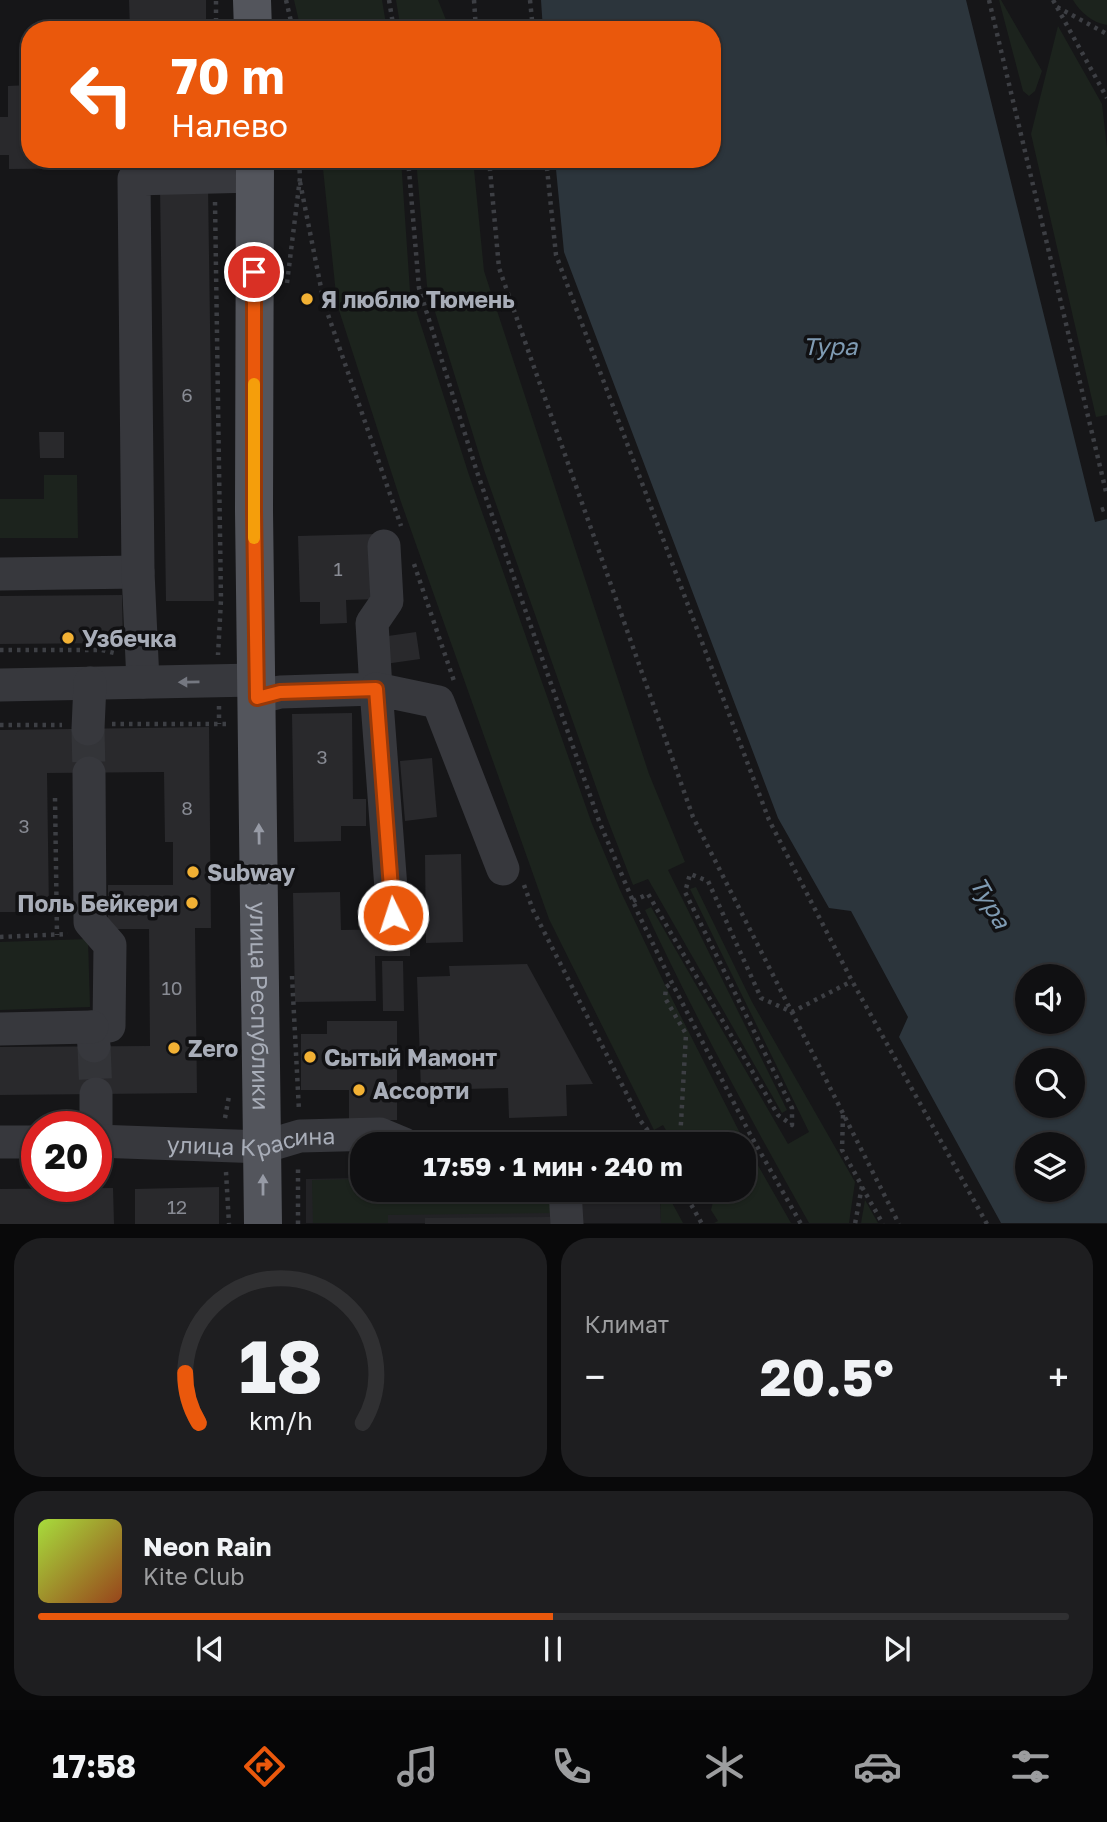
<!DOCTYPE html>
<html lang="ru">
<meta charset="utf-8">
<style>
body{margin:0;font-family:"Golos Text",sans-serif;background:#1e1e20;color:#f1f3f6;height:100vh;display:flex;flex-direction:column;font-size:26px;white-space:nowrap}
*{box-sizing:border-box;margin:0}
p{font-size:23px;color:#9c9d9f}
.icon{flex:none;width:38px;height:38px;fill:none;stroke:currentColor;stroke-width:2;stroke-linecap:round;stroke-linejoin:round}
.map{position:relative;height:1224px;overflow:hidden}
.panel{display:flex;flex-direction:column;gap:14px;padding:14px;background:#09090a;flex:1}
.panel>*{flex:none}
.top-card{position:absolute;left:21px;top:21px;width:700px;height:147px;border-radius:28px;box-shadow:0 2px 5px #0004,0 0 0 2px #303032;background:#ea580c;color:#fff;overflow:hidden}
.fabs{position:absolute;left:1015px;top:964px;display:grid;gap:14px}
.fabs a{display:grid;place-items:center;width:70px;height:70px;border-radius:50%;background:#101012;box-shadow:0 2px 5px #0004,0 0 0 2px #303032;font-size:35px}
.speed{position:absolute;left:21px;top:1111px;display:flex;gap:14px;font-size:35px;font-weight:700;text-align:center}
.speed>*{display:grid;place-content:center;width:91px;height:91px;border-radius:50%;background:#101012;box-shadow:0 2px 5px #0004,0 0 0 2px #303032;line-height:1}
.speed .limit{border:10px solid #d22;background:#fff;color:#111}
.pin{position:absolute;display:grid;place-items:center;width:60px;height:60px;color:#fff;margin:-30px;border:4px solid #fff;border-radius:50%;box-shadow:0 2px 7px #0007}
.me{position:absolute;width:77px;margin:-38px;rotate:356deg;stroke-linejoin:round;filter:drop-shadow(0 0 5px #0008)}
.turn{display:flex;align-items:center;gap:24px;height:147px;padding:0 35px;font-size:32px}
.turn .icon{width:91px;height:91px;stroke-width:2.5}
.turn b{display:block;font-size:49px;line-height:60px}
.big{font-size:52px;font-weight:700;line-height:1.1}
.panel .card{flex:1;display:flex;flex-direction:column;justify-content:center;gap:10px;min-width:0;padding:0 24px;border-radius:28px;background:#1e1e20}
.panel .dial{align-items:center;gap:0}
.dial svg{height:182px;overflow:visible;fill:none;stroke:#303032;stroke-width:7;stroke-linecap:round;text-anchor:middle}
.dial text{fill:#f1f3f6;stroke:none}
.song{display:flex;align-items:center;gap:21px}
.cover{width:84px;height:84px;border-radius:10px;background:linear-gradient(135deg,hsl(80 70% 55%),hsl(20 70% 35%))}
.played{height:7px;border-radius:4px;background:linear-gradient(90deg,#ea580c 50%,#303032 50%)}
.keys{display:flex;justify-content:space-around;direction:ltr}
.heat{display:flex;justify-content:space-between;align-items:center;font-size:38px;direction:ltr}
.panel .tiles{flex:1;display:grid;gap:14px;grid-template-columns:1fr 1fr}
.card:last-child{grid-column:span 2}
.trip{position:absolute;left:350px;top:1132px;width:406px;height:70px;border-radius:28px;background:#101012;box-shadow:0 2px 5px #0004,0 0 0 2px #303032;font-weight:700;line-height:70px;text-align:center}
.tabs{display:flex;height:112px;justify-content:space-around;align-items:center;background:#060607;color:#9c9d9f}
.tabs .icon{width:49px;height:49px}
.tabs .current{color:#ea580c}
.tabs b{font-size:32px;color:#f1f3f6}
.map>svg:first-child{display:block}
.built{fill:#222225}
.green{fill:#1c231d}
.water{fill:#2c353c;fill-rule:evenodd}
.building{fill:#29292c}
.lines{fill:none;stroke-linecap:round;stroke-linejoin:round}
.minor-tunnel{stroke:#333438;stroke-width:33;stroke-dasharray:33 17;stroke-linecap:butt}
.path{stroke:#3d3f44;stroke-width:4.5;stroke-dasharray:3.5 5;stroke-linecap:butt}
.minor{stroke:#37383d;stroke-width:33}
.major{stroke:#53555c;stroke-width:38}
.oneway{fill:#757881}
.oneway2{fill:#979ba6}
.route-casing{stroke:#983908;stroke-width:18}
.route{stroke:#ea580c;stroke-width:12}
.slow{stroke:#f59e0b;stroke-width:12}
.poi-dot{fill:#f2b134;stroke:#111113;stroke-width:2.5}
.labels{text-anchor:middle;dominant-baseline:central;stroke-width:7;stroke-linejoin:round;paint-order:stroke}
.number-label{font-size:19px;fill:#888b94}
.poi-label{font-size:23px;font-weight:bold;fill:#a8adb8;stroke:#111113;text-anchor:start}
.street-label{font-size:23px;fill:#a8adb8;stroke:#111113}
.water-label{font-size:24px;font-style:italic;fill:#7f9bb3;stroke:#111113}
</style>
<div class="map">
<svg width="1107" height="1224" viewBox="0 0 1107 1224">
<rect width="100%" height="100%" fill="#161618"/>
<!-- built -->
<path class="built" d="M362 1178V1190H660L661 1223H306V1179Z"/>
<!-- green -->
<path class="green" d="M294 0H382L387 30H301Z
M396 0H438L450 30H401Z
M999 0H1001L1042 71 1035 91 1029 96 1023 91Z
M1073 0H1107V25C1093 23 1080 12 1073 0Z
M1058 26 1102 104 1107 148V415L1096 417 1031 134Z
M322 159H401L410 291 469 475 592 824 620 890 666 987 744 1141 791 1223H714L718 1221 711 1210 716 1190H744V1144H692L690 1141 671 1139 663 1125 654 1130 549 919 401 502 337 304Z
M416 159H473L484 271 649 774 685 862 668 870 787 1110 782 1113 648 879 633 885 607 818 484 470 427 286Z
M44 475H77L78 538H0V499H44Z
M696 887 752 1002 855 1182 849 1223H809C751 1120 695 1017 645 910L651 907 788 1144 809 1132 690 889Z
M88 939 90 1007 0 1010V942Z
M362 1179V1190H555L556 1213 388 1215V1223H313L312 1180Z
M660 1190H665L683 1223H661Z
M865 1200 878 1223H861Z"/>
<!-- water -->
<path class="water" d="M541 0H966L1095 522 1107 519V1223H1001L899 1037 908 1017 851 911 829 908 778 818 564 252 555 159H712V30H543ZM1027 976H1073V1022H1027ZM1027 1060H1073V1106H1027ZM1027 1144H1073V1190H1027Z"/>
<!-- building -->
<path class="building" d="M129 0H206V30H130Z
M30 85V159H208V167L9 169V155H0V117H8V86Z
M160 186H208L214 601H166Z
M39 432H64V458H40Z
M377 534 378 599 346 600 347 623 320 624V602H300L298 536Z
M122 595 123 643 0 644V596Z
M416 632 420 659 385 664 381 637Z
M352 713 353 799H366V826H341V841L294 842 292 714Z
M209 727 211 928H195L197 1093 0 1095V1047L150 1046 149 929H108V885H173V842H165L164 772 47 773 49 912H0V730Z
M432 758 437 817 405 821 400 761Z
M461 854 463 942 426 943 425 855Z
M340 892 341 930 410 929V956H375L376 1001 295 1002 293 893Z
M382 961H403L404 1011H383Z
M527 964 593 1084 566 1085 567 1116 509 1118 508 1088 421 1090 417 977 450 976 449 966Z
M327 1021H397V1120L349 1121V1090H301V1034H327Z
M219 1187V1224H135V1189Z
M113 1188 114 1224H0V1189Z
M551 1217V1224H425V1218Z"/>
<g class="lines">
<!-- minor-tunnel -->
<path class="minor-tunnel" d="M88 729 89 773
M94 1046 96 1094"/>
<!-- path -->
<path class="path" d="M286 0 293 30
M389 0 394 30
M474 0 476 30
M530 0 533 30
M989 0 1107 496
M1053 0 1107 98
M1057 7 1107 34
M216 30V0
M408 159 419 288 477 472 599 821 638 913 672 983 750 1134 801 1224
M489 159 499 268 693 817 899 1224
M546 159 556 255 769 820 852 981 987 1224
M300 182 324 303 401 526
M215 202 221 600 218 655
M287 283 300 178 299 159
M1101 510 1107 508
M414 564 454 681
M0 650H102L114 653
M219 706V724
M112 724H230
M0 725H62
M55 798 57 935
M524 885 533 910 640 1120 658 1144
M633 901 648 894 778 1115 792 1125V1108L685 892 690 874 708 881 761 998 792 1012 852 981
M0 937 68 934
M292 976 299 1111
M843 1115 842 1150 862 1186 855 1224
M225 1118 229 1096
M670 1144 680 1140 686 1034 665 998 666 987 672 983
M226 1172 229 1224
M862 1187 883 1224
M683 1190 702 1224
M298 1224V1165"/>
<!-- minor -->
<g class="minor">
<path d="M0 574 138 572"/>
<path d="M143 682 138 572 134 179 255 176"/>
<path d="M0 685 257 680"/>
<path d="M257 698 280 692 376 689 372 623 387 601 384 546"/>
<path d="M88 729 90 683"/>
<path d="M89 773 90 922 110 945 109 1026 92 1027 94 1046"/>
<path d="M393 915 376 689 438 702 503 869"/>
<path d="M0 1029 92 1027"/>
<path d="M96 1094V1127"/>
<path id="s1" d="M96 1141 263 1147 300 1136 380 1134 404 1144"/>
<path d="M0 1142H37"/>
<path d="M565 1190 567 1224"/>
</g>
<!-- major -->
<g class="major">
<path d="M252 0 253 30"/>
<path id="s2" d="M255 159 254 511 263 1224"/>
</g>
</g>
<!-- one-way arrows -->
<defs><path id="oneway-solid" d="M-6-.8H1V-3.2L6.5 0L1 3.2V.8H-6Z" transform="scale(1.75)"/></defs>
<use class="oneway" href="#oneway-solid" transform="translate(189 682) rotate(179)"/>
<g class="oneway2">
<use href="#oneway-solid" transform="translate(259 834) rotate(-91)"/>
<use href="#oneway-solid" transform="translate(263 1185) rotate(-90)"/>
</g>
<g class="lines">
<defs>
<path id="route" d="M254 272V511L257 698 280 692 376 689 393 915"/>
</defs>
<!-- route casing -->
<use href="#route" class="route-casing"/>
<!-- route -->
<use href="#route" class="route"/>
<!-- slow -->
<path class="slow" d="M254 384V538"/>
</g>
<!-- markers -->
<g class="poi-dot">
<circle cx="307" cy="299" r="7"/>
<circle cx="68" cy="638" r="7"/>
<circle cx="193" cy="872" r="7"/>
<circle cx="192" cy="903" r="7"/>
<circle cx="174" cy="1048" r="7"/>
<circle cx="310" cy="1057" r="7"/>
<circle cx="359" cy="1090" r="7"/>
</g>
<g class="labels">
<!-- number labels -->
<g class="number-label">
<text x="187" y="394">6</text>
<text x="338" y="568">1</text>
<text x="322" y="756">3</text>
<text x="187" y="807">8</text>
<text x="24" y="825">3</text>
<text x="172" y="987">10</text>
<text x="177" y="1206">12</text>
</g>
<!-- poi labels -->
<g class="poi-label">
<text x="321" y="299">Я люблю Тюмень</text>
<text x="82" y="638">Узбечка</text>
<text x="207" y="872">Subway</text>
<text x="178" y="903" text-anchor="end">Поль Бейкери</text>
<text x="188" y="1048">Zero</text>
<text x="324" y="1057">Сытый Мамонт</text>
<text x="373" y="1090">Ассорти</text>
</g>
<!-- street labels -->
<g class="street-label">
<text stroke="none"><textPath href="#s2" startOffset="847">улица Республики</textPath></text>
<text stroke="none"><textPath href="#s1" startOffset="156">улица Красина</textPath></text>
</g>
<!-- water labels -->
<g class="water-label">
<text x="830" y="345">Тура</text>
<text transform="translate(991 902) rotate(60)">Тура</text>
</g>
</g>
</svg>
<div class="fabs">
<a><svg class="icon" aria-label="sound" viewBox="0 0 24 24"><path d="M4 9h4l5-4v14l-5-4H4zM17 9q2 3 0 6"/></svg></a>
<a><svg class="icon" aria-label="search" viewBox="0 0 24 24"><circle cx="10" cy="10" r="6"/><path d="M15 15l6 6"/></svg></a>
<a><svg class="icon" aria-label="layers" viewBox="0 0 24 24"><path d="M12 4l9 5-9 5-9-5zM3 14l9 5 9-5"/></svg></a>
</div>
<div class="speed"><div class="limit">20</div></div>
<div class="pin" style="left:254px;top:272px;background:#d93025"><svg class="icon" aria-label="arrive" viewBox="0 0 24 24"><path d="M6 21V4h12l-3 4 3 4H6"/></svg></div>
<svg class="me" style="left:393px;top:915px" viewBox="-20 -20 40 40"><circle r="17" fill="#ea580c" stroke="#fff" stroke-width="3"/><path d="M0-11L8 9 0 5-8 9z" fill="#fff"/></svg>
<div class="trip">17:59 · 1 мин · 240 m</div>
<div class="top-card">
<div class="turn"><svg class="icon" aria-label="left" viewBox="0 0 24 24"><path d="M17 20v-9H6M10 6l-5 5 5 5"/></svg><div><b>70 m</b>Налево</div></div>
</div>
</div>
<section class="panel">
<div class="tiles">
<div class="card dial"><svg viewBox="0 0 100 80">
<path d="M14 69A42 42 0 1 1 86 69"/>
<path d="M14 69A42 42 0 0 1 8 47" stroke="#ea580c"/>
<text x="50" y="56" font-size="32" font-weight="700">18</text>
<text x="50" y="72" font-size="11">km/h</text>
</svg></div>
<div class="card"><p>Климат</p>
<div class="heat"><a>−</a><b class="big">20.5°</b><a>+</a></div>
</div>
<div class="card">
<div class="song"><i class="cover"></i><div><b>Neon Rain</b><p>Kite Club</p></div></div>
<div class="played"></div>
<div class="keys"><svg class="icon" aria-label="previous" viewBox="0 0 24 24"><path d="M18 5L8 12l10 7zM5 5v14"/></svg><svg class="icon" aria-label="pause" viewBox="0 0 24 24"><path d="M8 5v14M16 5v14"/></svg><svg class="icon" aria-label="next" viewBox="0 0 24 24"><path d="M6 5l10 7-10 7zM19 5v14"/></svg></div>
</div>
</div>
</section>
<nav class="tabs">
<b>17:58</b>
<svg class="icon current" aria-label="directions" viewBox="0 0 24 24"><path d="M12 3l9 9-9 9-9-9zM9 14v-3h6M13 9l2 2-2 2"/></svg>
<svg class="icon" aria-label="music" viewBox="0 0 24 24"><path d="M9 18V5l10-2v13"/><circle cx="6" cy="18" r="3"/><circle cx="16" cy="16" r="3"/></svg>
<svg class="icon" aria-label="phone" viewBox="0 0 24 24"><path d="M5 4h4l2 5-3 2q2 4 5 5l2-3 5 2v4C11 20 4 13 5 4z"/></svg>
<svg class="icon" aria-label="climate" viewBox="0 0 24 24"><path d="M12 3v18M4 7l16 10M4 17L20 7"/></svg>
<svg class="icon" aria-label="car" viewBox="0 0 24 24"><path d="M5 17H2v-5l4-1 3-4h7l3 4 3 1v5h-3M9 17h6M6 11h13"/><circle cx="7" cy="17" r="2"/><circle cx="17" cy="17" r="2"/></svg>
<svg class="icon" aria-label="filters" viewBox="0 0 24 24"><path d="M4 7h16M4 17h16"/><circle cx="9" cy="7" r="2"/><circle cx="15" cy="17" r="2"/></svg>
</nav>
